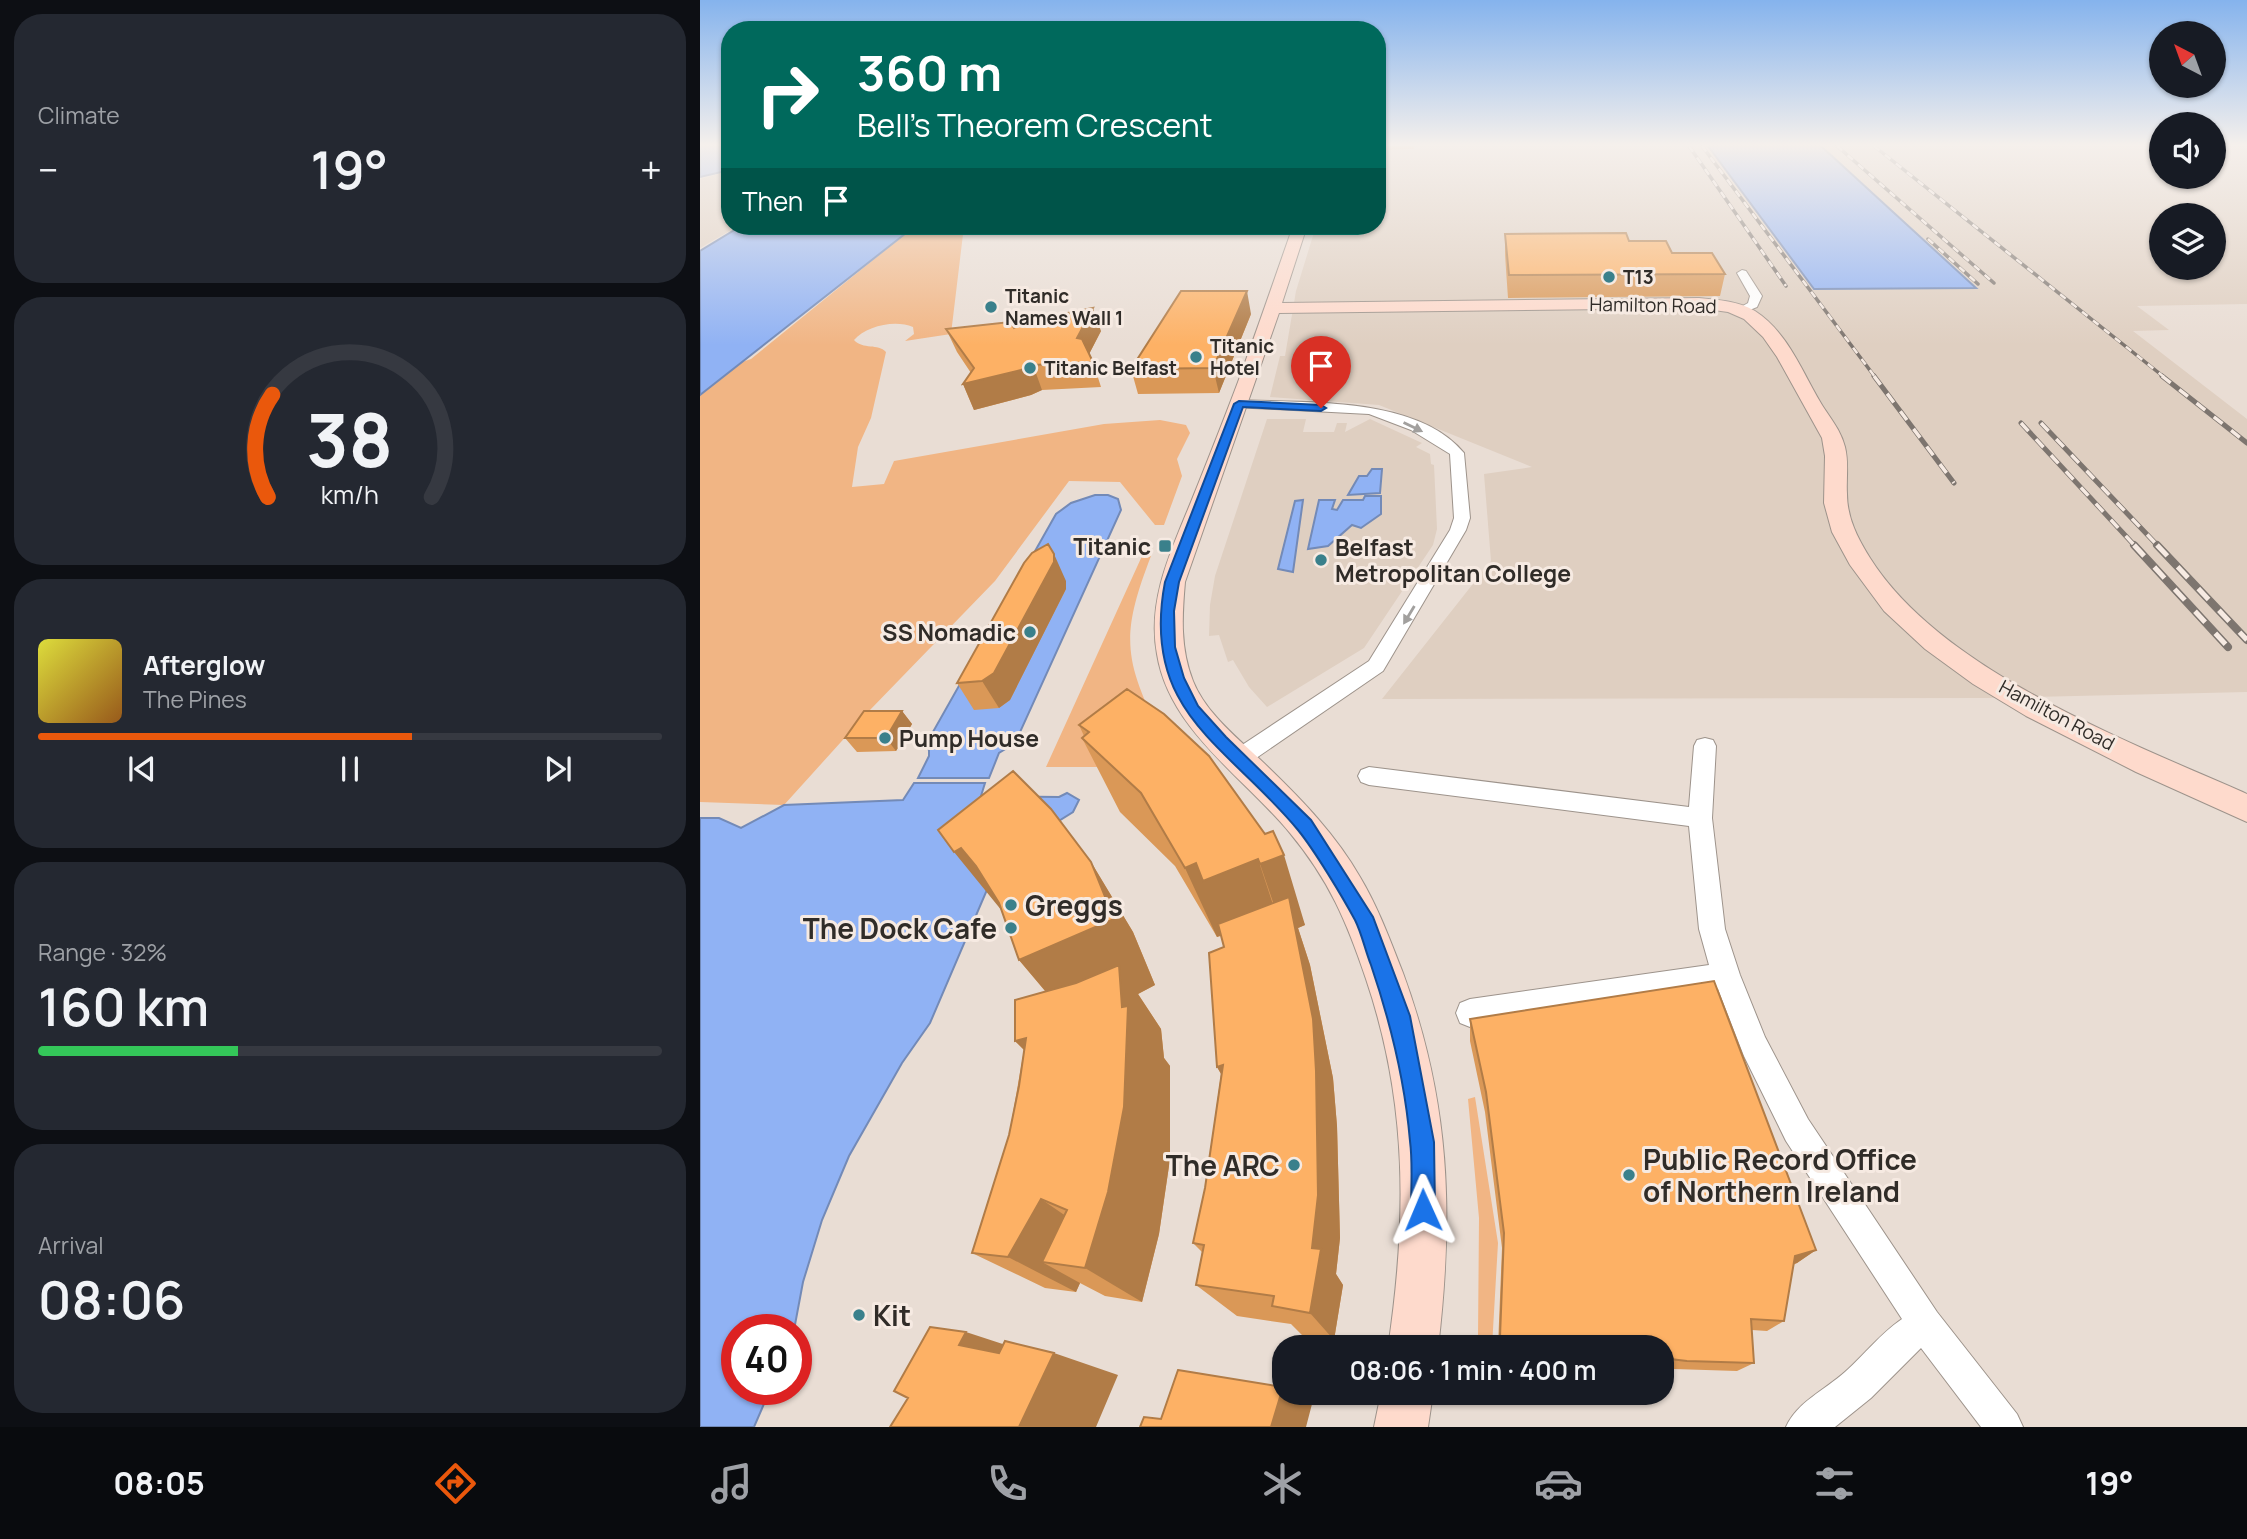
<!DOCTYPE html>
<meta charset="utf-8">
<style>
body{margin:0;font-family:Manrope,sans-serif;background:#242831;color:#f1f3f6;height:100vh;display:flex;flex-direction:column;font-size:26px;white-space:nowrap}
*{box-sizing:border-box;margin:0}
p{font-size:23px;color:#9ea1a6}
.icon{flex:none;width:38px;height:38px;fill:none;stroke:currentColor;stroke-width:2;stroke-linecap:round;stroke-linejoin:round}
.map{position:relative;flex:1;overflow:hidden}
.drawer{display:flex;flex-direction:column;gap:14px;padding:14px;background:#0d0f14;width:700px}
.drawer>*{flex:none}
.guide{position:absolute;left:21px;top:21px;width:665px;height:214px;border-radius:28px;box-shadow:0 2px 5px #0004;background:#00695c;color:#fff;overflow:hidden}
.needle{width:46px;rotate:319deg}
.fabs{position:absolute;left:1449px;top:21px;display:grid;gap:14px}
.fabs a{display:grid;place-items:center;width:77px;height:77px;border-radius:50%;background:#171b24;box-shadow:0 2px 5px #0004;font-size:35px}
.speed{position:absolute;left:21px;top:1314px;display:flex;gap:14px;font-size:35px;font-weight:700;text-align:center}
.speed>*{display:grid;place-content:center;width:91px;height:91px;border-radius:50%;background:#171b24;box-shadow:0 2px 5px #0004;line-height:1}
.speed .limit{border:10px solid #d22;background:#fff;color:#111}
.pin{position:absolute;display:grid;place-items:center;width:60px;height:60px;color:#fff;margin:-72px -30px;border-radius:50% 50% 50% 0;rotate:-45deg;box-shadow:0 0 7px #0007}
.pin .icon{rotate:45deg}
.me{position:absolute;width:77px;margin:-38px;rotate:359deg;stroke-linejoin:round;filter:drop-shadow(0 0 5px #0008)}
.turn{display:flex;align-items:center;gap:24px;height:147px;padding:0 21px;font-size:32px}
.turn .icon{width:91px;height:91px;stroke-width:2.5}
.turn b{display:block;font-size:49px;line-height:60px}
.then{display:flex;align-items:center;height:66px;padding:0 21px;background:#0003;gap:14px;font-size:26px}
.big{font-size:52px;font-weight:600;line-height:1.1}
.drawer .card{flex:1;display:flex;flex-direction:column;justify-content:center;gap:10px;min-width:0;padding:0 24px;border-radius:28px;background:#242831}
.drawer .dial{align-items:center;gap:0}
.dial svg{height:182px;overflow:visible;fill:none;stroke:#363941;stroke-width:7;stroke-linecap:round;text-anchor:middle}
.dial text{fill:#f1f3f6;stroke:none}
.song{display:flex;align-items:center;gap:21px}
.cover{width:84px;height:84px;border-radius:10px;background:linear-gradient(135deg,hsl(60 70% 55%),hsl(30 70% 35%))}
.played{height:7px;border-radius:4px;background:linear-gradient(90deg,#ea580c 60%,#363941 60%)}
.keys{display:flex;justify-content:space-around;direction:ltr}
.heat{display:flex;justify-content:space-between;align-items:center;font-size:38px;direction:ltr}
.charge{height:10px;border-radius:5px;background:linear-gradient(90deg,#34c759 32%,#363941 0)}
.trip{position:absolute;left:572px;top:1335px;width:402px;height:70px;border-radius:28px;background:#171b24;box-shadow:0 2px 5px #0004;font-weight:600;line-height:70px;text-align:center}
.menu{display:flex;height:112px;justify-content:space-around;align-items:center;background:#090b0e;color:#9ea1a6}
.menu .icon{width:49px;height:49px}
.menu .active{color:#ea580c}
.menu b{font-size:32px;color:#f1f3f6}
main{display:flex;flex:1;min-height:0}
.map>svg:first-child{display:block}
.built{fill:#dfcfc1;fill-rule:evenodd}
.green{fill:#f1b584}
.water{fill:#90b2f4;stroke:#738ab7;stroke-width:2}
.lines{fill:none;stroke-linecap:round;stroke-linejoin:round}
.street-casing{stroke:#9d938b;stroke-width:2}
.secondary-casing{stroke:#9d938b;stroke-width:2}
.street{fill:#fff;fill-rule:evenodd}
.secondary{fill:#fedacc;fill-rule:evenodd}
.rail-far2-casing{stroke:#7d756f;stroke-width:3.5}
.rail-far1-casing{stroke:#7d756f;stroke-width:5}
.rail-casing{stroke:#7d756f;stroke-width:8}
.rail-far2{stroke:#f6eae2;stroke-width:2.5;stroke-dasharray:7;stroke-linecap:butt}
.rail-far1{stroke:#f6eae2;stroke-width:3.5;stroke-dasharray:11;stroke-linecap:butt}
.rail{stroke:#f6eae2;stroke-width:5;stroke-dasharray:15;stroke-linecap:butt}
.wall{fill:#da9857}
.shaded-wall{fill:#b17c47}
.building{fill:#fdb165;stroke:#b17c47;stroke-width:2}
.oneway{fill:#a2a09e}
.route{fill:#1a73e8;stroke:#114b97;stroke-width:2}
.poi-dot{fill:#3a808b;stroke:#f6eae2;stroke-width:2.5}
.labels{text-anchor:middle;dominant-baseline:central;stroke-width:6;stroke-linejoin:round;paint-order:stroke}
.far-poi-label{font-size:19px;font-weight:bold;fill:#302c28;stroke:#f6eae2;text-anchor:start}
.far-street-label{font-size:19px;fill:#302c28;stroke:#f6eae2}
.poi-label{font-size:23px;font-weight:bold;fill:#302c28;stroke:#f6eae2;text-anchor:end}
.near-poi-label{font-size:28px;font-weight:bold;fill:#302c28;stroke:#f6eae2;text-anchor:start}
</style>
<main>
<section class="drawer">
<div class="card"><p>Climate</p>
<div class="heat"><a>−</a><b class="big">19°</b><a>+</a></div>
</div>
<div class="card dial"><svg viewBox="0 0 100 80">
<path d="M14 69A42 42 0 1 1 86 69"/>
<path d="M14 69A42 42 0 0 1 16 24" stroke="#ea580c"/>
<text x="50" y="56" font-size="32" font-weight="700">38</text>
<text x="50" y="72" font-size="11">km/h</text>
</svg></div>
<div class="card">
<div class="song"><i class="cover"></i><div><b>Afterglow</b><p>The Pines</p></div></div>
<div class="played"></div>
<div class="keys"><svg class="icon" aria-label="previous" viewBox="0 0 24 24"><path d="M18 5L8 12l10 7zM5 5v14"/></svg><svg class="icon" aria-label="pause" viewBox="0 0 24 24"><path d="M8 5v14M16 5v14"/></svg><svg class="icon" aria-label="next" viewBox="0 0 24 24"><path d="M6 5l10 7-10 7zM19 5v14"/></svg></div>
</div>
<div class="card"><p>Range · 32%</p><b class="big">160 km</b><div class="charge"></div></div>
<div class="card"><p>Arrival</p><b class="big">08:06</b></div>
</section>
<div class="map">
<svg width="1547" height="1427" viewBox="0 0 1547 1427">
<rect width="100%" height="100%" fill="#e9ddd4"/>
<!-- built -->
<path class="built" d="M677 146H1461V177H1514V146H1547V304L1437 306 1469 330 1433 331 1547 419V692L1288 698 682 699 791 561 784 474 832 467 679 405 570 397 580 356H585L596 291 616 226H677ZM1461 215H1514V268H1461Z
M30 171V226H38L0 248V179Z
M567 419H606L603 432H634L637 423H647L645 432 670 419 722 443 716 447 730 454 731 464 734 465 737 529 733 545 664 648 567 707 549 687 533 660 528 662 519 635 509 636 510 605 515 576Z"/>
<!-- green -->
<path class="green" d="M215 226H264L251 334 205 341 214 334 213 327C195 319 166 326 154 340 163 350 178 343 186 352L171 418 158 447 152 487 184 484 194 461 404 424 460 420 486 425 490 433 477 459 482 476 464 525H455L420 482 369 481 295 581 169 711 84 805 0 802V395L39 363 51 359Z
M442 556H451C421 634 423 658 460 733L397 767H346Z
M775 1097 798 1243 792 1347 778 1338 779 1218 768 1099Z"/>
<!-- water -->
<path class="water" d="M0 146H30V170L0 177Z
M1008 146H1121L1276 288 1114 289Z
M41 226H215L0 395V251Z
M672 469H682L680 493 648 495 659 476H667Z
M395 495H408L418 499 421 510 315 743 299 753 289 778H218L229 756V750L225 746 356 514 371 503Z
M665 496H681V514L661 528 652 525 628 546 608 549 619 500H635L632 509 637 510 643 500H663Z
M603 500 593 572 578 569 595 501Z
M214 783H285L281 796 359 797 367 793 379 800 373 812 301 857 230 1023 202 1063 149 1156 122 1220 103 1282 94 1330H37V1390H70L54 1427H0V818H19L41 828 84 805 203 800Z"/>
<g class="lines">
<defs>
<path id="street" d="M1042 270 1046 271 1062 296 1057 307 1040 314 1034 311 1048 303 1050 296 1037 273Z
M539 400C605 403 718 396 764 453L770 518 766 530 683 671 546 765 538 767 530 765 527 759 530 753 669 661 750 530 754 518 750 454 711 430 669 414 534 407 532 404Z
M1005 738 1013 740 1016 746 1012 818 1025 929 1040 975 1065 1037 1108 1119 1237 1312 1317 1414 1323 1427H1281L1221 1348 1171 1398 1135 1427H1086C1097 1402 1125 1390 1145 1372 1165 1354 1180 1334 1202 1319L1086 1141 1044 1056 1018 989 770 1027 760 1023 756 1013 760 1003 770 999 1009 965 999 929 989 826 669 785 661 782 658 776 661 770 669 767 989 807 994 746 997 740Z"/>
<path id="secondary" d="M593 226H607L582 303 999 298C1018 300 1039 301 1055 311 1088 332 1103 374 1122 405 1131 419 1141 431 1145 447 1149 463 1146 479 1147 494 1147 518 1158 539 1170 558 1242 672 1428 741 1547 794V822L1436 772 1326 716 1273 684 1225 649 1184 611 1150 565 1132 532 1124 503 1125 456 1122 438 1077 357 1063 337 1044 319 1028 312 999 308 579 313 485 582C482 616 480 648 493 681 507 716 543 742 569 768 603 801 636 835 660 877 678 907 690 940 703 973 750 1101 754 1213 738 1348H688C707 1220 708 1103 666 979 647 922 629 880 590 833 545 778 469 730 457 654 447 600 471 551 491 502 507 462 523 422 538 382 557 330 575 278 593 226Z
M681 1393H733L728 1427H674Z"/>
</defs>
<!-- street casing -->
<use href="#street" class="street-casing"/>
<!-- secondary casing -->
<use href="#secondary" class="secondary-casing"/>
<!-- street -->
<use href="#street" class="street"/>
<!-- secondary -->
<use href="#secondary" class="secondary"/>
<defs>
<path id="rail-far2" d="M989 146 1086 286
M1002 146 1175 377
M1137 146 1294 283
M1174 146 1464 377
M1228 239 1278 284"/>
<path id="rail-far1" d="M1174 376 1254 483
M1462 376 1547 443
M1321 423 1436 547
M1341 423 1459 547"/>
<path id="rail" d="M1434 545 1528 647
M1457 545 1547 640"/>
</defs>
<!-- rail-far2 casing -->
<use href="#rail-far2" class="rail-far2-casing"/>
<!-- rail-far1 casing -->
<use href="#rail-far1" class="rail-far1-casing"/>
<!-- rail casing -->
<use href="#rail" class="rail-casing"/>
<!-- rail-far2 -->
<use href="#rail-far2" class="rail-far2"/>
<!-- rail-far1 -->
<use href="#rail-far1" class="rail-far1"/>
<!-- rail -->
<use href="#rail" class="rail"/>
</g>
<!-- wall -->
<path class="wall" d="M677 146H714V149L677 150Z
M805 234 929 241 972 253 1025 274 1020 296 808 298 805 255Z
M551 314 519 393 438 394 431 369Z
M338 325 401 331 389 354 393 362 401 387 342 390 331 395 274 410 263 384 271 373 257 352 246 329 314 328Z
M366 581V589L310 700 299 708 274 710 257 683Z
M202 711 212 724 196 751 157 752 145 738Z
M379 725 565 834 605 925 598 928 610 965 633 1078 637 1126 640 1238 636 1274 643 1285 634 1340 602 1335 591 1324 537 1316 496 1285 502 1252 493 1243 505 1188 521 1074 517 1067 524 947 521 936 517 937 475 866 420 812 382 738 384 736Z
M391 862 433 932 455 985 438 994 461 1029 464 1058 470 1066V1159L459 1234 442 1302 405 1296 380 1283 376 1292 345 1288 272 1253 309 1135 324 1050 315 1041 346 992 319 960 301 910Z
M770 1019 1116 1250 1097 1263 1093 1265 1084 1321 1067 1331 1052 1330 1054 1363 1037 1371 974 1369 962 1367V1348H808L798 1346 802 1248 785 1112 770 1041Z"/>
<!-- shaded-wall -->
<path class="shaded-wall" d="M547 291 551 314 519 393 513 368Z
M393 308 401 331 385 362 377 338Z
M333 365 342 390 331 395 274 410 263 384Z
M354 554 366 581V589L310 700 299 708 282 681Z
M202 711 212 724 196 751 186 738Z
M261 848 317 918 311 922 254 852Z
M584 855 605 925 598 928 610 965 633 1078 637 1126 640 1238 636 1274 643 1285 634 1340 610 1313 612 1248 584 934 560 864Z
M558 859 581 929 526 933 517 937 485 868 496 863Z
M391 862 433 932 455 985 438 994 461 1029 464 1058 470 1066V1159L459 1234 442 1302 385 1268 342 1262 380 1283 376 1292 308 1257 341 1199 395 1236 373 1024 319 960Z
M326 1038 373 1098 315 1041Z
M523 1065 550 1122 517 1067Z
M1116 1250 1097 1263 1077 1269 1095 1256Z
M266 1332 343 1357 337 1368 259 1345Z
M354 1353 418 1375 396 1427H319Z
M583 1387 584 1388V1393H594L612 1404 606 1427H571Z"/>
<!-- building -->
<path class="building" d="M926 233 929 241H966L972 253H1012L1025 274 809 275 805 234Z
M481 291H547L513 368 431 369Z
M393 308 377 338 382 339 393 362 333 365 321 370 263 384 274 368 246 329 310 322 314 328 326 321 338 325 343 318Z
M348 544 354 554V562L294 673 282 681 257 683 324 563 332 553Z
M427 689 464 714 509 756 565 834 573 831 584 855 560 864 558 859 503 881 496 863 485 868 441 793 382 738 389 732 379 725Z
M164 711H202L186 738H145Z
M313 771 351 809 391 862 414 919 319 960 299 903 276 866 261 848 254 852 238 830Z
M589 897 613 1019 616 1071 618 1195 612 1248 621 1249 610 1313 572 1306 574 1296 496 1285 504 1245 493 1243 505 1188 523 1065 517 1067 509 953 524 947 518 924Z
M419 965 422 1007 428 1006 424 1107 408 1192 385 1268 342 1262 367 1210 341 1199 308 1257 272 1253 309 1135 319 1086 326 1038 315 1041V1000L376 983Z
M1014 981 1116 1250 1095 1256 1084 1321 1051 1319 1054 1363 987 1361 962 1358V1348H883L800 1337 804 1233 786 1092 770 1019Z
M230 1327 266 1332 259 1345 299 1353 305 1341 354 1353 319 1427H190L208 1398 194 1391Z
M478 1370 583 1387 571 1427H440L444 1417 461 1419Z"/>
<!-- one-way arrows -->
<defs><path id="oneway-solid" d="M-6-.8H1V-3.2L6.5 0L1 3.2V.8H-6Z" transform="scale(1.75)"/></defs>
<g class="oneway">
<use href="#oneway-solid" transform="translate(713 427) rotate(26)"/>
<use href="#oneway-solid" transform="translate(709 615) rotate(121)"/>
</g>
<!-- sky -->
<linearGradient id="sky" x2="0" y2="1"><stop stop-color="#85b3ed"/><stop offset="0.42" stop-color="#f5f0ec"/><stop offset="1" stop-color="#f5f0ec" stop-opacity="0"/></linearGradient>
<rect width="1547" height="345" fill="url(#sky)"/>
<!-- route -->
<path class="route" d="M539 401 621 405 626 408 621 411 543 407 479 582 474 611 475 647 484 678 498 706 526 737 611 820 673 917 710 1016 734 1142 735 1210 732 1219 723 1223 714 1219 711 1210C711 1188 713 1164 710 1141 705 1082 690 1021 671 965 665 950 662 934 655 920 642 896 615 851 598 830 528 745 440 713 465 582L534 404Z"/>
<!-- markers -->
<g class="poi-dot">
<circle cx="909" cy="277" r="7"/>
<circle cx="291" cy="307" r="7"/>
<circle cx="496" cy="357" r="7"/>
<circle cx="330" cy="368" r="7"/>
<rect x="458" y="539" width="14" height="14" rx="3.5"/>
<circle cx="621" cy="560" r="7"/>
<circle cx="330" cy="632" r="7"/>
<circle cx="185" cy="738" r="7"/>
<circle cx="311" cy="905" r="7"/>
<circle cx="311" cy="928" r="7"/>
<circle cx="594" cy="1165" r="7"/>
<circle cx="929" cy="1175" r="7"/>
<circle cx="159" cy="1315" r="7"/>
</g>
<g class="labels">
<!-- far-poi labels -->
<g class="far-poi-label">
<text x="923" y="277">T13</text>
<text x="305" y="296">Titanic<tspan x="305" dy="22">Names Wall 1</tspan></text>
<text x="510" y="346">Titanic<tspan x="510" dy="22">Hotel</tspan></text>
<text x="344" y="368">Titanic Belfast</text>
</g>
<!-- far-street labels -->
<g class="far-street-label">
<text transform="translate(953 305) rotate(1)">Hamilton Road</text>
<text transform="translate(1357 715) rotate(28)">Hamilton Road</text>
</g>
<!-- poi labels -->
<g class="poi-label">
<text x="451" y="546">Titanic</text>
<text x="635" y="547" text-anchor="start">Belfast<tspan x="635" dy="26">Metropolitan College</tspan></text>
<text x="316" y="632">SS Nomadic</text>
<text x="199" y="738" text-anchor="start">Pump House</text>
</g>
<!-- near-poi labels -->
<g class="near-poi-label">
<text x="325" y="905">Greggs</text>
<text x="297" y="928" text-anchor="end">The Dock Cafe</text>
<text x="943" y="1159">Public Record Office<tspan x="943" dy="32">of Northern Ireland</tspan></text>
<text x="580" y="1165" text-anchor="end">The ARC</text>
<text x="173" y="1315">Kit</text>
</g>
</g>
</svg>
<div class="fabs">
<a><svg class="needle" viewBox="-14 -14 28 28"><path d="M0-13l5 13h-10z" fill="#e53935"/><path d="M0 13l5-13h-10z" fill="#9ea1a6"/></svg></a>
<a><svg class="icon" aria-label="sound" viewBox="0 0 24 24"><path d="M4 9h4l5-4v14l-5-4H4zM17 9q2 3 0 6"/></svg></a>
<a><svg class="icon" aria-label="layers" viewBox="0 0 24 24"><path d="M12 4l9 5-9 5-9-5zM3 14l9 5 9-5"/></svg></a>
</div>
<div class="speed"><div class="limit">40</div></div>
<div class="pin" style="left:621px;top:408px;background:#d93025"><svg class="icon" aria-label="arrive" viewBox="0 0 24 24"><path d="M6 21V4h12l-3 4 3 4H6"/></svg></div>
<svg class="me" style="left:723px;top:1210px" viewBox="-20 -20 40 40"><path d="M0-17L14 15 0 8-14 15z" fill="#1a73e8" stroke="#fff" stroke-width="4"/></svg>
<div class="trip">08:06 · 1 min · 400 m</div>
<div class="guide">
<div class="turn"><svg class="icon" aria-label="right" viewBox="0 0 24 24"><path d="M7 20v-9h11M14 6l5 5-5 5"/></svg><div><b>360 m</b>Bell's Theorem Crescent</div></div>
<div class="then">Then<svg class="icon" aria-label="arrive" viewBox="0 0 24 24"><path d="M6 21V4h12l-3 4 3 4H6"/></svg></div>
</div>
</div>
</main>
<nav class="menu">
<b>08:05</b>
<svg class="icon active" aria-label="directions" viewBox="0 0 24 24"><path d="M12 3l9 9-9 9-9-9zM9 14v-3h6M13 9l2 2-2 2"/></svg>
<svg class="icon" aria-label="music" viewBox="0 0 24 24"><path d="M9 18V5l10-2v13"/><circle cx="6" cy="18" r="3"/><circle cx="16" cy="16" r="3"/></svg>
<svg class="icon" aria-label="phone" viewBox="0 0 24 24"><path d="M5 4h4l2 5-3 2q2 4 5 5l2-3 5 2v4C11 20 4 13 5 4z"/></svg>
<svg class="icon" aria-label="climate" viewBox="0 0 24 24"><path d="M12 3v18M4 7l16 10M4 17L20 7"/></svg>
<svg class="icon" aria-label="car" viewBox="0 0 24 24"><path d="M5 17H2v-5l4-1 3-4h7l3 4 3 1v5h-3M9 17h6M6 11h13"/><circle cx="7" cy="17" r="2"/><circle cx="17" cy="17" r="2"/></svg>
<svg class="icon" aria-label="filters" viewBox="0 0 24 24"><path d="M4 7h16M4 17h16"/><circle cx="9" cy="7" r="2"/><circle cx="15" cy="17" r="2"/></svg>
<b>19°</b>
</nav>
